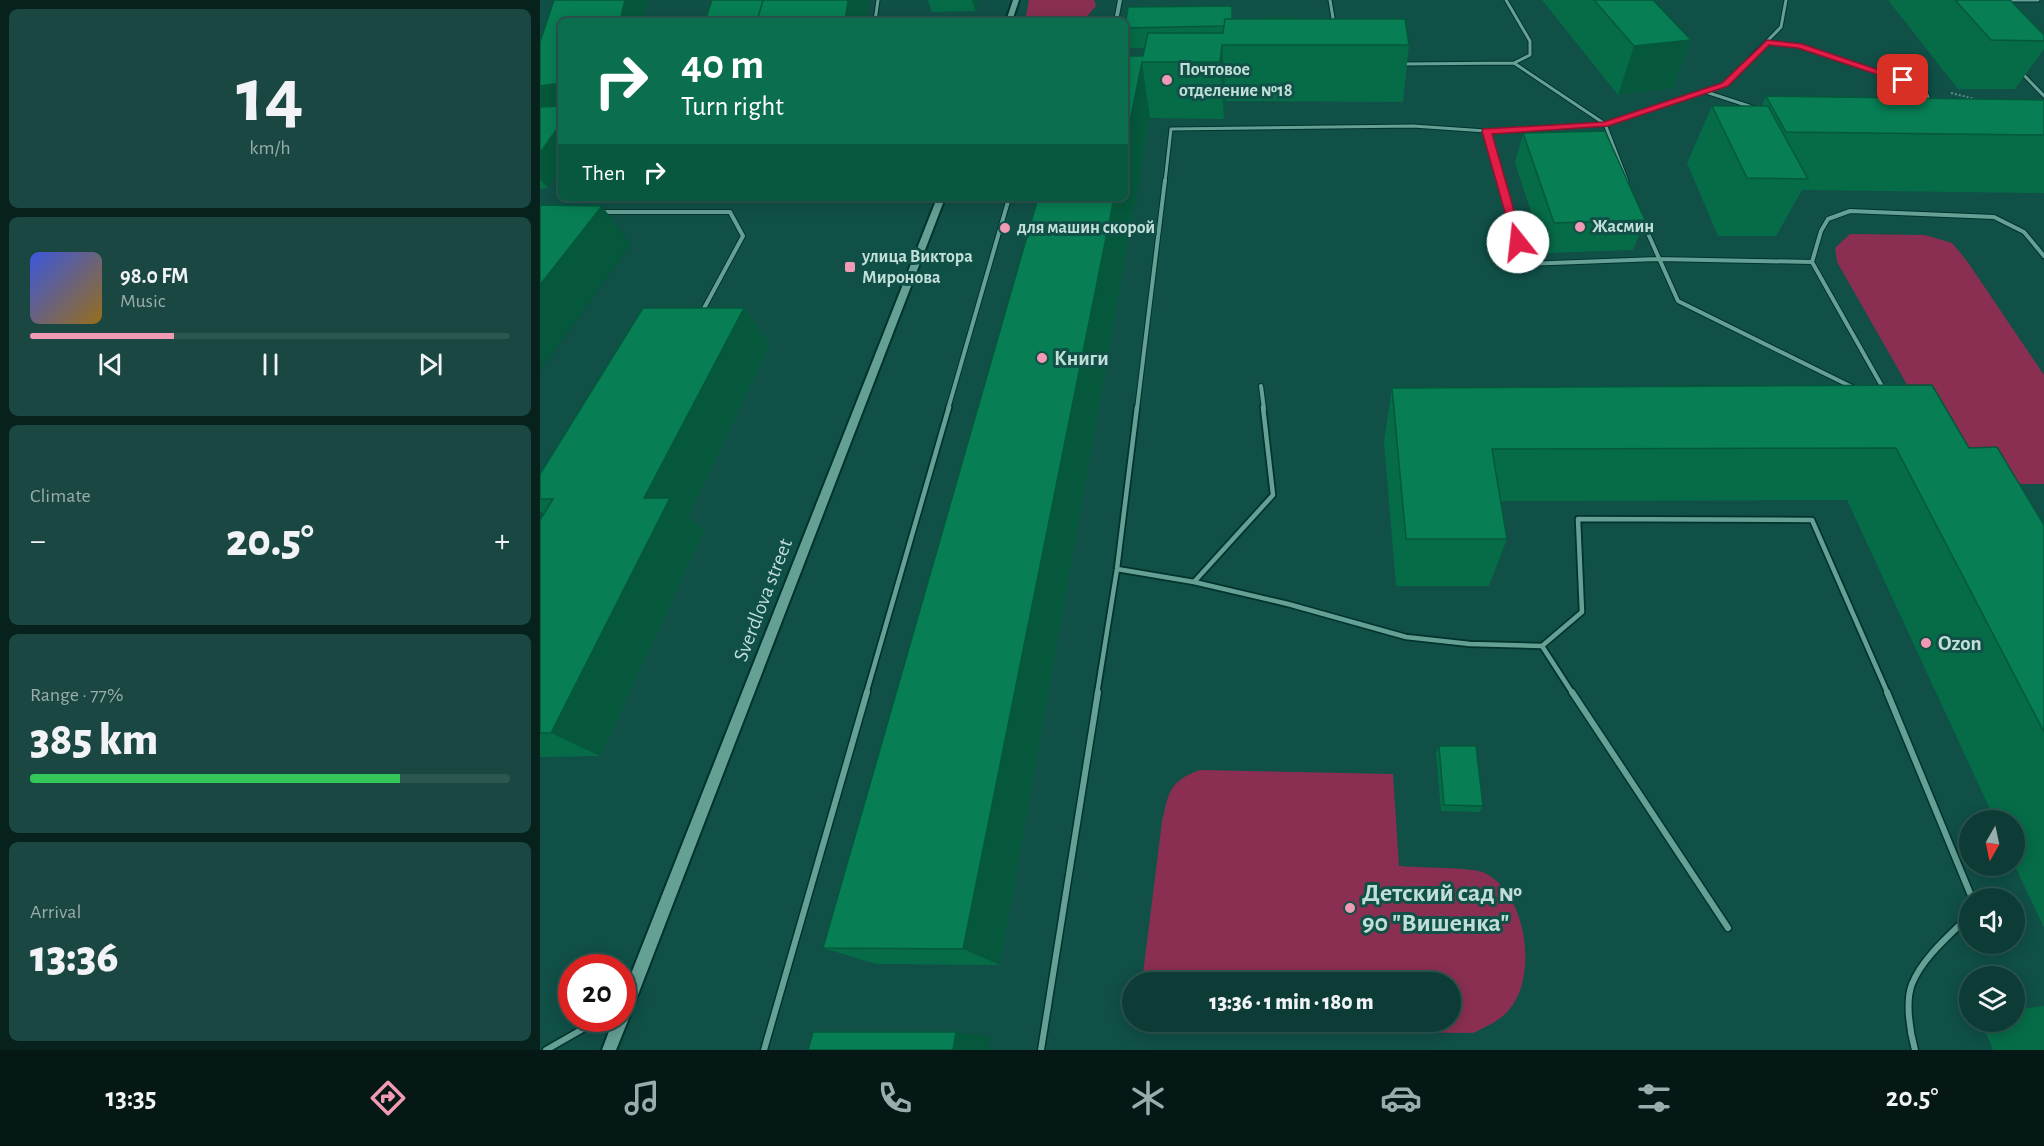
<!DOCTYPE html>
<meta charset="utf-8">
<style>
body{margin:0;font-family:"Alegreya Sans",sans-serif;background:#1a4741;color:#f1f3f6;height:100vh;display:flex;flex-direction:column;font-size:22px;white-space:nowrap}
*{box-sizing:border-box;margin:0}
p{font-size:20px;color:#9aadad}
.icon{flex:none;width:33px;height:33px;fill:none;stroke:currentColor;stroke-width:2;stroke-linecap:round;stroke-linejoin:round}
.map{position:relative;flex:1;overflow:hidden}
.details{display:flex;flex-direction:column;gap:9px;padding:9px;background:#07211d;width:540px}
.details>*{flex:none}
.banner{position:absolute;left:18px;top:18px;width:570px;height:183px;border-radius:9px;box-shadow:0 3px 15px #0003,0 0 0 2px #2c5650;background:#0b6e4f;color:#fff;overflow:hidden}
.needle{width:39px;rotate:189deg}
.controls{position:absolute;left:1419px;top:810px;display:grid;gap:12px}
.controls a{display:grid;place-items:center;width:66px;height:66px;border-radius:50%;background:#0c3c35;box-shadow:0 3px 15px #0003,0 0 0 2px #2c5650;font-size:30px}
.speed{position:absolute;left:18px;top:954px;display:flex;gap:12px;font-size:30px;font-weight:700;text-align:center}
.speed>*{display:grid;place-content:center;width:78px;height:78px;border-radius:50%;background:#0c3c35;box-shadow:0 3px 15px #0003,0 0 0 2px #2c5650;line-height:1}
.speed .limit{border:9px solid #d22;background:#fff;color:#111}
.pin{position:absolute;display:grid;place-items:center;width:51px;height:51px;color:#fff;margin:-26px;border-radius:12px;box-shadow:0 3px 9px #0006}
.me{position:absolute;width:66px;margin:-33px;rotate:344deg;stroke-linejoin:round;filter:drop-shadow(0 0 4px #0008)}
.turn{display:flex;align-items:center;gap:21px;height:126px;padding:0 24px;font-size:27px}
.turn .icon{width:78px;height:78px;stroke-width:2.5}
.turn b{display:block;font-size:42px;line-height:51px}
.then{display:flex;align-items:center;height:57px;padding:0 24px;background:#0003;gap:12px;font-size:22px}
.big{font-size:45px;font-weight:800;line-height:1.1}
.details .widget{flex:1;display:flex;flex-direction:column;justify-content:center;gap:9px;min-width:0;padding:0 21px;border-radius:9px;background:#1a4741}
.details .dial{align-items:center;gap:0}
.dial b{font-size:78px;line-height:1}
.song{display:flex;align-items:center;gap:18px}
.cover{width:72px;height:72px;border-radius:9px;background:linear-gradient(135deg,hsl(230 70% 55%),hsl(40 70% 35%))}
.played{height:6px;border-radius:3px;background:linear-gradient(90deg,#f19ab4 30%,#2c5650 30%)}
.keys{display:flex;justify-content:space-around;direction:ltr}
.heat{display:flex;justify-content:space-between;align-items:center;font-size:33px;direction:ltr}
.charge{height:9px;border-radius:4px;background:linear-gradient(90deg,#34c759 77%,#2c5650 0)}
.trip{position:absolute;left:582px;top:972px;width:339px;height:60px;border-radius:30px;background:#0c3c35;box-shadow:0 3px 15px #0003,0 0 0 2px #2c5650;font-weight:800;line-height:60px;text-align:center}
.tab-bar{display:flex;height:96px;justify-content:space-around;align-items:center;background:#051815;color:#9aadad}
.tab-bar .icon{width:42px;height:42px}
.tab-bar .on{color:#f19ab4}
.tab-bar b{font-size:27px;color:#f1f3f6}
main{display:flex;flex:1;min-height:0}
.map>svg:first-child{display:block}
.green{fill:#8a2f51}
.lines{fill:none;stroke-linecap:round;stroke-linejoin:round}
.service-far3-casing{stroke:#02332d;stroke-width:5}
.service-far2-casing{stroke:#02332d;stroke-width:6}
.service-far1-casing{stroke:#02332d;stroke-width:8}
.service-casing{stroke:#02332d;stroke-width:9}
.minor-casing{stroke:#02332d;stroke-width:6}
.tertiary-casing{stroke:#02332d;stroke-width:4}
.path{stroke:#5b8d85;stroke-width:2;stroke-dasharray:2 2;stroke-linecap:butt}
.service-far3{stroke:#65a095;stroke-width:3}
.service-far2{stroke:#65a095;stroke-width:4}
.service-far1{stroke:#65a095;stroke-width:4.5}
.service{stroke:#65a095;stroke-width:6}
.minor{stroke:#65a095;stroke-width:4}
.tertiary{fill:#65a095;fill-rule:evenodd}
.wall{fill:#066c48}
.shaded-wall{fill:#05583b}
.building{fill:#077e54;stroke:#05583b;stroke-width:1.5}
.route{fill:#e11d48;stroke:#92132f;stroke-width:1.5}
.poi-dot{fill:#f19ab4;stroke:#105047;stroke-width:2}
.labels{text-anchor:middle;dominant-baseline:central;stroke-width:6;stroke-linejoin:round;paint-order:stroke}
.far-poi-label{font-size:18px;font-weight:bold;fill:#c1ded8;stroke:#105047;text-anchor:start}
.poi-label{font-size:21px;font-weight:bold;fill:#c1ded8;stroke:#105047;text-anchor:start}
.street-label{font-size:21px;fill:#c1ded8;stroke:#105047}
.near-poi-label{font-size:26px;font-weight:bold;fill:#c1ded8;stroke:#105047;text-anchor:start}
</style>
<main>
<section class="details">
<div class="widget dial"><b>14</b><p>km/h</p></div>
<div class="widget">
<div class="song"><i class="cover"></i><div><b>98.0 FM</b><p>Music</p></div></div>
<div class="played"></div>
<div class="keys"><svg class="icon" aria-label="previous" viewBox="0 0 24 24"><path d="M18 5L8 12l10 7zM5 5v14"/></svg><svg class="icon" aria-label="pause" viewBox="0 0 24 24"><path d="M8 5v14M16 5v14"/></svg><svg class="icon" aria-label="next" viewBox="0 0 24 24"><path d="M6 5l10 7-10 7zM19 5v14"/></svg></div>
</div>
<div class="widget"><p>Climate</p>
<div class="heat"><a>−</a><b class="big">20.5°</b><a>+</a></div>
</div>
<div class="widget"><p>Range · 77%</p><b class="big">385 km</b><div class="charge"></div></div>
<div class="widget"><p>Arrival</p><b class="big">13:36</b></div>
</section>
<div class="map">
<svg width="1504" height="1050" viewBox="0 0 1504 1050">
<rect width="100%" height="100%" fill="#105047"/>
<!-- green -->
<path class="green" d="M489 0H554L556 6 543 21H485Z
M1310 234 1385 235 1412 243 1427 261 1504 375V484H1483L1432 473 1398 439 1297 262 1295 248Z
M660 770 853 774 859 866C876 868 934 867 945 873 987 894 999 977 968 1011 959 1021 946 1027 933 1033L673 1030 639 1028 621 1023 910 1022V982H602L622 822C629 792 629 781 660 770Z"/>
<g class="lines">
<defs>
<path id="service-far3" d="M790 0 794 24
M966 0 990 41V55L974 63
M1467 0H1498
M335 21 338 0
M1227 42 1259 46 1384 87 1390 102
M862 64 974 63 1065 124 1185 84 1241 27 1246 0
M1481 72 1504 96
M1166 92 1212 107
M946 131 961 182
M625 182 631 129 873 126 946 131 1065 124 1087 181"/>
<path id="service-far2" d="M960 180 985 264 1118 259 1272 262
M63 212H190L203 236 162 312
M1102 220 1138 301 1312 387
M721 386 724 409
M1343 388 1272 262 1281 231 1288 219 1310 211 1454 217 1484 232 1504 256
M408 409 469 198
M597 409 625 180"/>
<path id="service-far1" d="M577 569 654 582 748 604 866 637 930 644 1002 646 1042 612 1038 519 1272 520 1348 694
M654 582 733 495 723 407
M1002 646 1033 694
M326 694 409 407
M557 694 577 569 597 407"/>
<path id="service" d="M1032 692 1188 928
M1347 692 1432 898
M6 1050 62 1018
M224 1050 327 692
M501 1050 558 692
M1375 1050C1370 1032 1365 1002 1372 984 1383 957 1410 935 1430 915"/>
<path id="minor" d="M576 21 580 0"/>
<path id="tertiary" d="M473 0H479L472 21H466Z
M397 198H405L89 1018 76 1050H62L74 1018H82V997Z"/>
</defs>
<!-- service-far3 casing -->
<use href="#service-far3" class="service-far3-casing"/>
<!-- service-far2 casing -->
<use href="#service-far2" class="service-far2-casing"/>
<!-- service-far1 casing -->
<use href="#service-far1" class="service-far1-casing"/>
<!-- service casing -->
<use href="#service" class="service-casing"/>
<!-- minor casing -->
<use href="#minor" class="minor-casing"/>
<!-- tertiary casing -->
<use href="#tertiary" class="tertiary-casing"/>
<!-- path -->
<path class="path" d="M1411 93 1439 100"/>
<!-- service-far3 -->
<use href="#service-far3" class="service-far3"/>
<!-- service-far2 -->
<use href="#service-far2" class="service-far2"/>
<!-- service-far1 -->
<use href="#service-far1" class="service-far1"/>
<!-- service -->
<use href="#service" class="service"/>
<!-- minor -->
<use href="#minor" class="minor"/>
<!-- tertiary -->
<use href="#tertiary" class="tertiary"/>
</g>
<!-- wall -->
<path class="wall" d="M14 0H108L104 21H21V168L8 188 0 189V42Z
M388 0H439L435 11 392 12Z
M1002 0H1113L1151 40 1133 88 1078 95Z
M1348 0H1470L1504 35V49L1475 89H1418Z
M693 19H753L869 45 863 102 686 101 684 119 610 118 460 965 336 964 283 948 603 56 605 48H587L585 28Z
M1226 96 1504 100V193L1262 190 1236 236H1178L1147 163 1172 106H1222Z
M983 133 1105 220 1093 250 1005 253 975 163Z
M204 308 230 345 148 516 164 531 60 756 0 757V520L4 514 0 511V474Z
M852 388 1429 448 1504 525V928L1474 864V820H1455L1307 500 961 501 967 539 949 586H856L844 442Z
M899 746 943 806 939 812 901 811 896 753Z
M1504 1006V1050H1453L1441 1022H1474V1010Z"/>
<!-- shaded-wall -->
<path class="shaded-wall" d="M85 0H108L104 21H80Z
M308 0H328L325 21H305Z
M432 0H439L435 11Z
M1151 40 1133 88 1078 95 1094 46Z
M682 45 686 101 684 119 680 62Z
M602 62 610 118 460 965 423 949 574 198H585V146Z
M21 83V116L0 108V86Z
M21 123V168L8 188 0 179V153Z
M62 206 91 244 0 371V285Z
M204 308 230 345 148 516 164 531 60 756 11 733 104 498Z
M416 1032 450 1037 448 1050H413Z"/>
<!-- building -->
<path class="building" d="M14 0H85L80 21H21V83L0 86V42Z
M172 0H223L217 21H165Z
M223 0H308L305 21H217Z
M1054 0H1113L1151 40 1094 46Z
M1415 0H1470L1504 35V41L1451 40Z
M692 6V19H685L684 26 585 28 588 7Z
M729 18H753V19H729Z
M685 19H865L869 45H682L680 62H602L585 146V56H603L608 33H683Z
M1226 96 1504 100V135L1246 132Z
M21 106V123L0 153V107Z
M1172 106H1228L1268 179 1207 178Z
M1065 131 1105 220 1014 223 983 133Z
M498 198H574L423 949 283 948Z
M0 205 62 206 0 285Z
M103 308H204L104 498H130L11 733H0V520L13 499H0V474Z
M1392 385 1429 448 1457 447 1504 525V732L1356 448 952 449 967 539H866L852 388Z
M899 746H936L943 806 904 805Z
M273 1032H416L413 1050H268Z"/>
<!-- route -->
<path class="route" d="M1227 40 1262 44 1368 80 1360 82 1258 48 1229 45 1188 86 1068 126 952 134 983 242 978 245 974 244 942 131 943 129 1064 122 1182 83Z"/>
<!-- markers -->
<g class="poi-dot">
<circle cx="627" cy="80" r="6"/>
<circle cx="1040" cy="227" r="6"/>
<circle cx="465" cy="228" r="6"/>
<rect x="304" y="261" width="12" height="12" rx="3"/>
<circle cx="502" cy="358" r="6"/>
<circle cx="1386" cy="643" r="6"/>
<circle cx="810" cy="908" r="6"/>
</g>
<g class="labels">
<!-- far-poi labels -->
<g class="far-poi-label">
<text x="639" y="70">Почтовое<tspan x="639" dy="21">отделение №18</tspan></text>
<text x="1052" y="227">Жасмин</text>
<text x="477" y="228">для машин скорой</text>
<text x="322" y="257">улица Виктора<tspan x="322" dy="21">Миронова</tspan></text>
</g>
<!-- poi labels -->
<g class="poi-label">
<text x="514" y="358">Книги</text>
<text x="1398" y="643">Ozon</text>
</g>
<!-- street labels -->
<g class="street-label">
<text transform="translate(223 600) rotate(-69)">Sverdlova street</text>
</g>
<!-- near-poi labels -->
<g class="near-poi-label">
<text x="822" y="893">Детский сад №<tspan x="822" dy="30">90 "Вишенка"</tspan></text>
</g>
</g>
</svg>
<div class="controls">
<a><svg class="needle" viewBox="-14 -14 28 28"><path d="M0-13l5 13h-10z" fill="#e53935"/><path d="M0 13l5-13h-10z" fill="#9aadad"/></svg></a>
<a><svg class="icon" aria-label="sound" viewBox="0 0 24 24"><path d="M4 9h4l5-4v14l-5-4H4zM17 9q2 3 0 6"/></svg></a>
<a><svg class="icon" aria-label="layers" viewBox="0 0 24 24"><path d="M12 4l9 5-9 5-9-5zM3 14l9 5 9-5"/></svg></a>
</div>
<div class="speed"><div class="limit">20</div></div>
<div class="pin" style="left:1363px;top:80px;background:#d93025"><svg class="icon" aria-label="arrive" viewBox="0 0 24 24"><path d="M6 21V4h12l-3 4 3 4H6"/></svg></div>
<svg class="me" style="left:978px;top:242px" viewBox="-20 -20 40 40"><circle r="19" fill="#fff"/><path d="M0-13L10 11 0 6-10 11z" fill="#e11d48"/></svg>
<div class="trip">13:36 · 1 min · 180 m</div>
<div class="banner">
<div class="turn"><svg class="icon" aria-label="right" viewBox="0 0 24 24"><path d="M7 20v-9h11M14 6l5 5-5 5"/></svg><div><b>40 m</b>Turn right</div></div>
<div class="then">Then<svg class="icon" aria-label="right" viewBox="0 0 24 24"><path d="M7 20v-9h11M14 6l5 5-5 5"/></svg></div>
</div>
</div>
</main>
<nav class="tab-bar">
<b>13:35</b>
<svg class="icon on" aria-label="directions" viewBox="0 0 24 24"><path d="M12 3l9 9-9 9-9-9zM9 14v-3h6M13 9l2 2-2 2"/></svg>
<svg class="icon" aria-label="music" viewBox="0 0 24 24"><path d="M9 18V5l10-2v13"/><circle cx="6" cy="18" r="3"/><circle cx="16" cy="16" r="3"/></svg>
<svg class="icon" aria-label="phone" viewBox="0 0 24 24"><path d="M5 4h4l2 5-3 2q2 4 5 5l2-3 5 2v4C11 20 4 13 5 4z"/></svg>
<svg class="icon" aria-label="climate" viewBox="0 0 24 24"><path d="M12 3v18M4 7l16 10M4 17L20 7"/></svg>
<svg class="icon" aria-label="car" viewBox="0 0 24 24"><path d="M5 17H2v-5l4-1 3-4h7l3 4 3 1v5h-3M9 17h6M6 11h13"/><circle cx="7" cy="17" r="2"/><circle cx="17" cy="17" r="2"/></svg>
<svg class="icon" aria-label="filters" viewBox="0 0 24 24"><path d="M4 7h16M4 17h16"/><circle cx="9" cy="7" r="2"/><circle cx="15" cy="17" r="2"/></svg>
<b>20.5°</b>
</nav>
